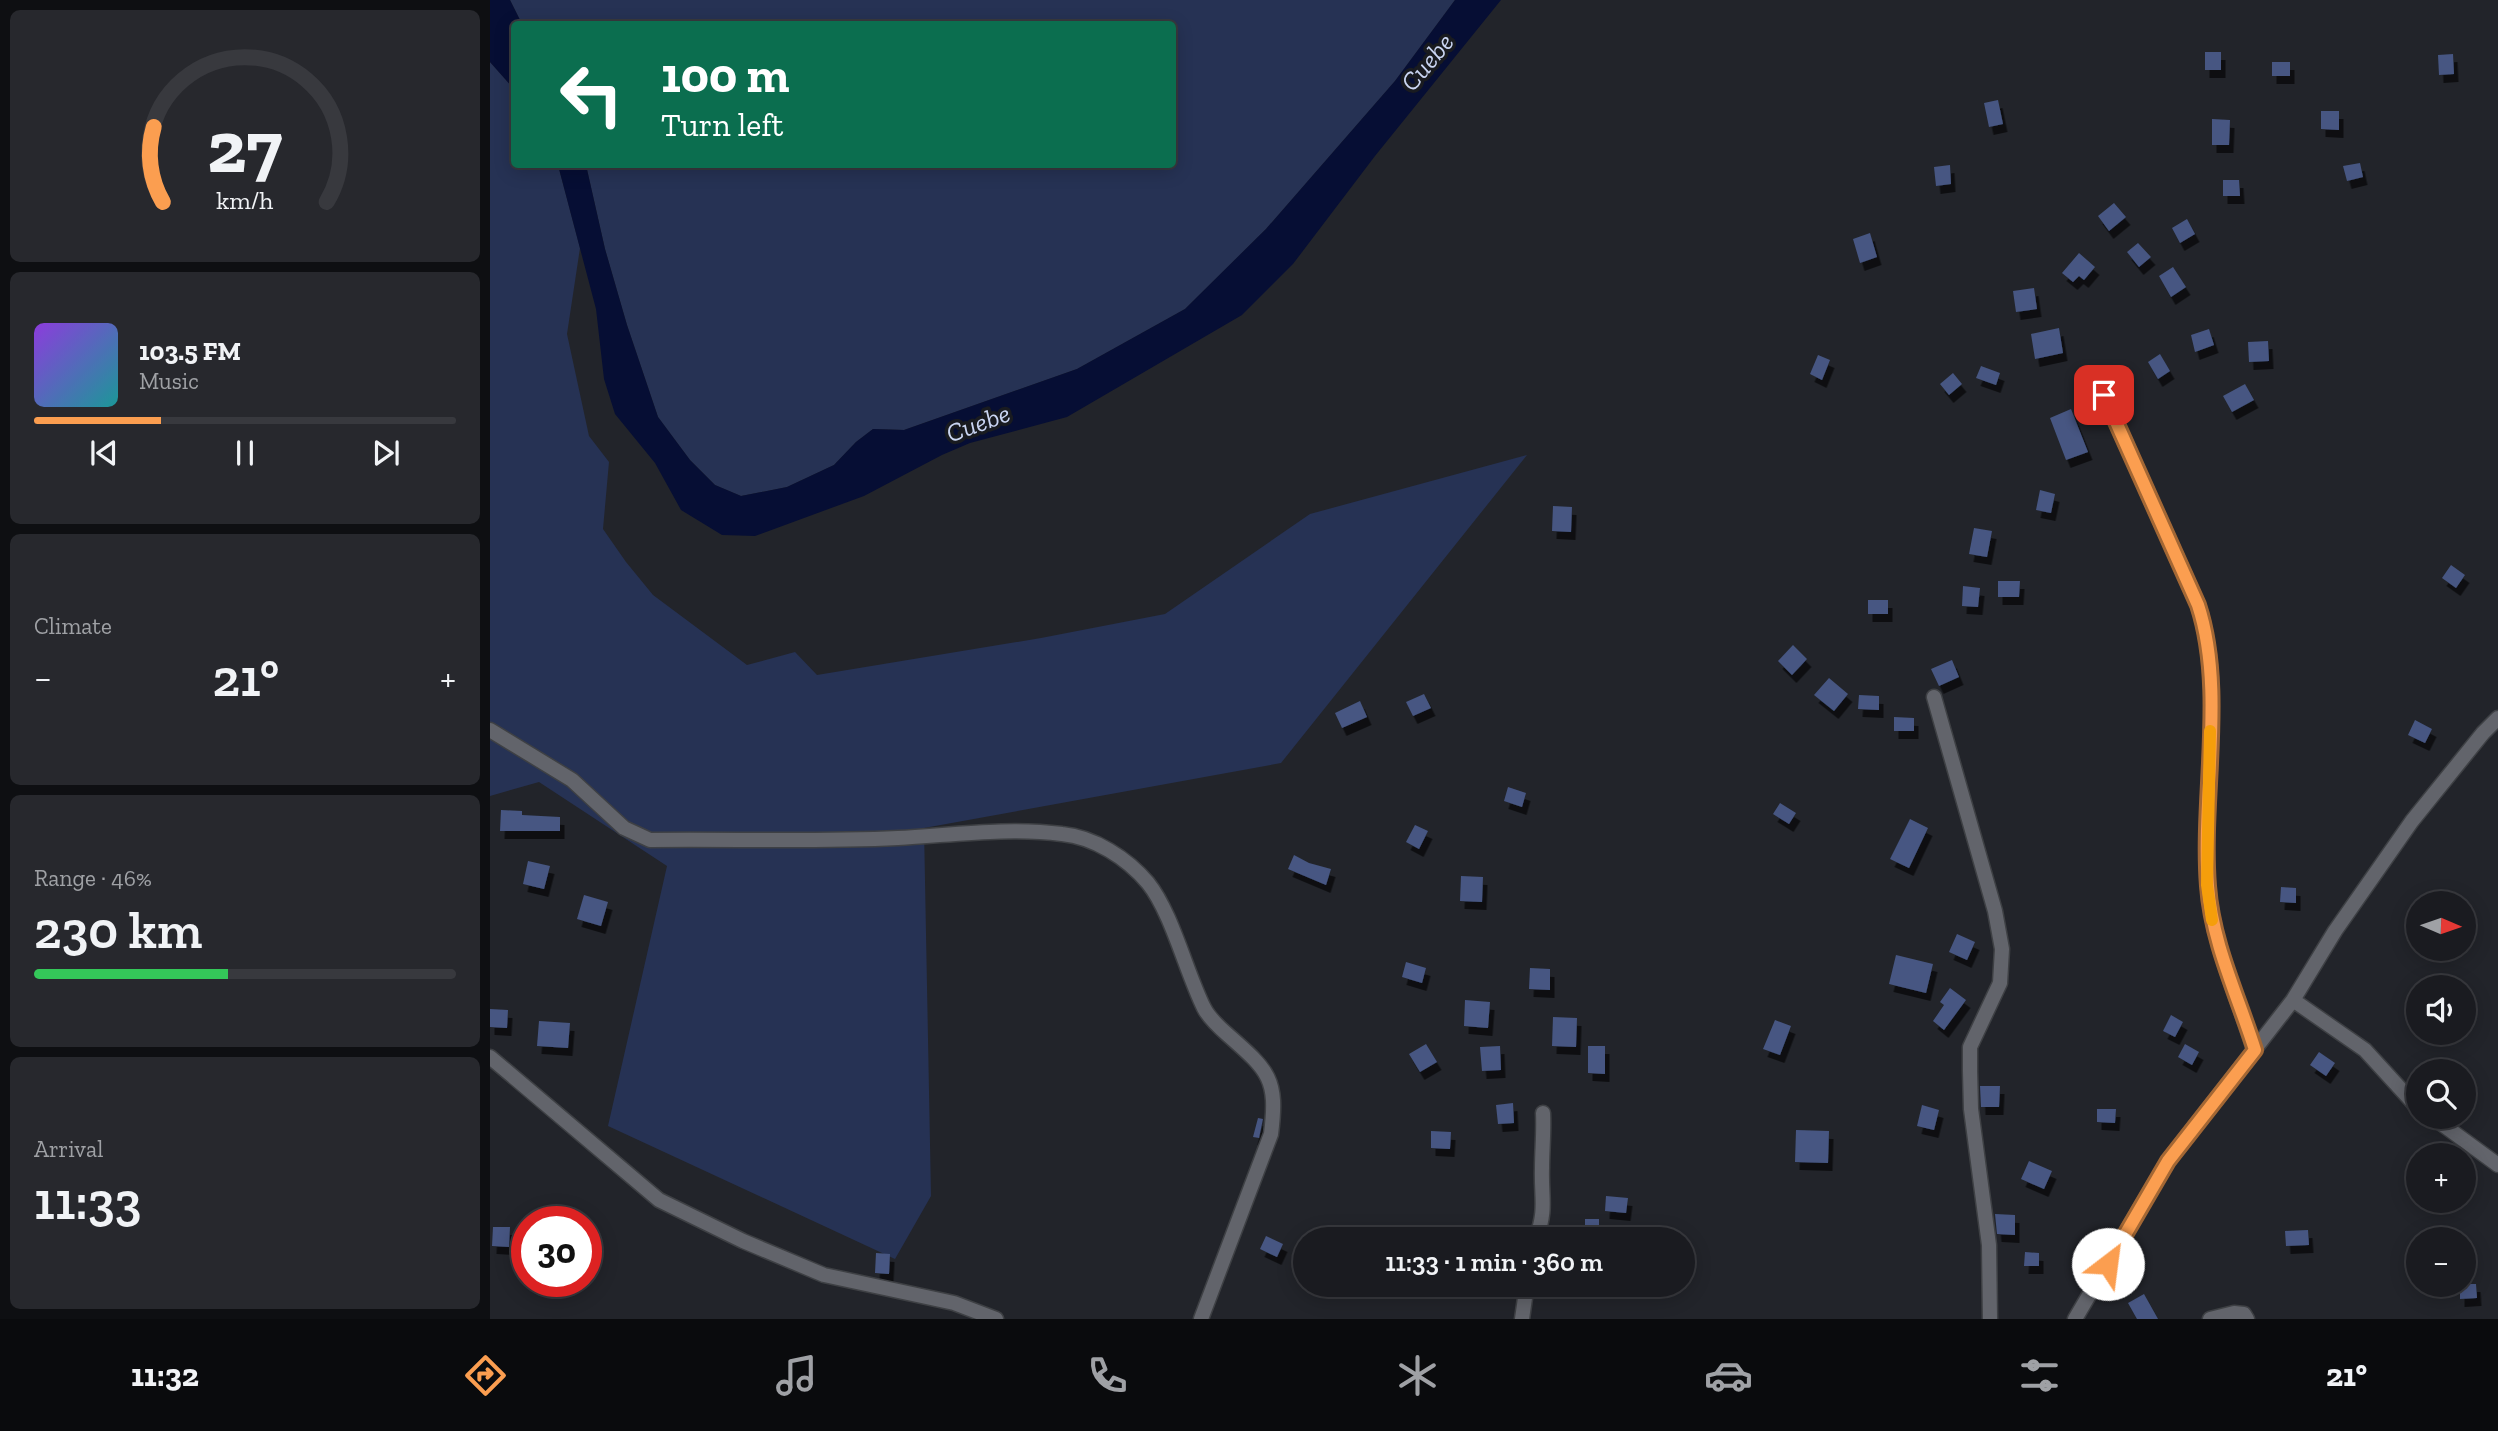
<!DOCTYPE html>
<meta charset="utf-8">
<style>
body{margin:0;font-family:"Zilla Slab",serif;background:#27282d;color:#f1f3f6;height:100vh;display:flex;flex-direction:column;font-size:26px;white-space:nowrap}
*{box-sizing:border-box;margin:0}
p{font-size:23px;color:#9fa1a5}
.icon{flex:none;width:38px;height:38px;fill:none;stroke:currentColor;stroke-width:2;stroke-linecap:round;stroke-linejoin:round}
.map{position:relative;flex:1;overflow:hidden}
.sheet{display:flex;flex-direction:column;gap:10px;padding:10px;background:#0e0f12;width:490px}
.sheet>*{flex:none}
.top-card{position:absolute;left:21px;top:21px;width:665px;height:147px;border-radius:7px;box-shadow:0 4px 18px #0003,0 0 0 2px #38393e;background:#0b6e4f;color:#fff;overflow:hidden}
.needle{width:46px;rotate:92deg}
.fabs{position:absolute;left:1916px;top:891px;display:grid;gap:14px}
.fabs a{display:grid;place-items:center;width:70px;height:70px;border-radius:50%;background:#1a1b20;box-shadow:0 4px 18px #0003,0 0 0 2px #38393e;font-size:35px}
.speed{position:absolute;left:21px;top:1206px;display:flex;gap:14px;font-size:35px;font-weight:700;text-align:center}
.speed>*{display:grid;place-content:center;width:91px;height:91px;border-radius:50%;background:#1a1b20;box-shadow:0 4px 18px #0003,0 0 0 2px #38393e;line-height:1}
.speed .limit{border:10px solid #d22;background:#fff;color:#111}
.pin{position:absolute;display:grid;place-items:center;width:60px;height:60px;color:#fff;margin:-30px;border-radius:14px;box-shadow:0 4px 10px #0006}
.me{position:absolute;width:77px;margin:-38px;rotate:30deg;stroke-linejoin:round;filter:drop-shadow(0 0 5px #0008)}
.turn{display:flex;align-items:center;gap:24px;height:147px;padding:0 35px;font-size:32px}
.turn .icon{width:91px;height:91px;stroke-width:2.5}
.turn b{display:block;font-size:49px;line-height:60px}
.big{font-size:52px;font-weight:600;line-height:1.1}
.sheet .tile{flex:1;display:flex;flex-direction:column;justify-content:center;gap:10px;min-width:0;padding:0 24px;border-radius:10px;background:#27282d}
.sheet .dial{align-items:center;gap:0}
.dial svg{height:182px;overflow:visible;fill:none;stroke:#38393e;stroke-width:7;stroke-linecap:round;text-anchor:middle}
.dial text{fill:#f1f3f6;stroke:none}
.song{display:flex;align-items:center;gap:21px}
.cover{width:84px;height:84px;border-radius:10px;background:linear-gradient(135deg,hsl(270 70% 55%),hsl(180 70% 35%))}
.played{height:7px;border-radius:4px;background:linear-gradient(90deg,#fb9e50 30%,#38393e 30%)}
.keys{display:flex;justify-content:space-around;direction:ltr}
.heat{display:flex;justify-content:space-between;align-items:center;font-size:38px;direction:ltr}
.charge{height:10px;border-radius:5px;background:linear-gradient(90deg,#34c759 46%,#38393e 0)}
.trip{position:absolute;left:803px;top:1227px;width:402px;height:70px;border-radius:35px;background:#1a1b20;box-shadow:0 4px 18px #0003,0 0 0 2px #38393e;font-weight:600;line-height:70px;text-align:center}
.tab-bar{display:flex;height:112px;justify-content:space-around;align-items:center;background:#0a0b0d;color:#9fa1a5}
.tab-bar .icon{width:49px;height:49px}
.tab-bar .on{color:#fb9e50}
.tab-bar b{font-size:32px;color:#f1f3f6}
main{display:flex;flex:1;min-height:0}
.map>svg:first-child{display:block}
.green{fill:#263254}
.water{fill:#060e34}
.building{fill:#465682;filter:url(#shadow)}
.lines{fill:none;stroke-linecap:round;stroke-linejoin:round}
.street-casing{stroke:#3e4044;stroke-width:17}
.street{stroke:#62646b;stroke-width:14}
.route-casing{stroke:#a36734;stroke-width:18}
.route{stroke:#fb9e50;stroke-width:12}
.slow{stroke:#f59e0b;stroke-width:12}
.labels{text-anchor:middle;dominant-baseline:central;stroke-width:7;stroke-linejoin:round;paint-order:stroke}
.water-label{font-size:26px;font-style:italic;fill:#cad5f2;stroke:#191b20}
</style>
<main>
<section class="sheet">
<div class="tile dial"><svg viewBox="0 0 100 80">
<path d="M14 69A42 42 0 1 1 86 69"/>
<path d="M14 69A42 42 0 0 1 10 36" stroke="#fb9e50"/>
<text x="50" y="56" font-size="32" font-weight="700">27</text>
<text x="50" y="72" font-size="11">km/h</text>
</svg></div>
<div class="tile">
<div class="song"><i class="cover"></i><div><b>103.5 FM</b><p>Music</p></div></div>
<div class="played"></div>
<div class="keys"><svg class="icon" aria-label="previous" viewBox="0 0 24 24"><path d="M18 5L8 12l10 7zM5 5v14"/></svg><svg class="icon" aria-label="pause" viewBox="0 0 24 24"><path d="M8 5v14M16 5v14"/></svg><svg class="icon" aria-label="next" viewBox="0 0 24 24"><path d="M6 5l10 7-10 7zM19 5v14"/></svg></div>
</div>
<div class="tile"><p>Climate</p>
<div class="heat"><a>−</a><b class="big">21°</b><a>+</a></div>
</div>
<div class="tile"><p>Range · 46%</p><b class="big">230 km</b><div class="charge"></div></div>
<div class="tile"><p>Arrival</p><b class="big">11:33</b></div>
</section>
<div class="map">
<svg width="2008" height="1319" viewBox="0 0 2008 1319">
<defs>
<filter id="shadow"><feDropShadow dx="4.5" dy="8" stdDeviation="0" flood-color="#0009"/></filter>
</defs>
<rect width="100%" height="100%" fill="#22242a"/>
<!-- green -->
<path class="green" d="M20 0H965L905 81 776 229 695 309 587 369 414 430 383 429 366 442 344 465 297 487 251 496 225 485 200 460 168 417 137 325 115 249 96 165 682 164V24H32Z
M0 62 24 89V164L68 165 90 248 77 334 99 436 119 462 113 529 136 562 163 595 257 665 305 652 327 675 551 638 675 614 820 514 1037 455 791 763 434 828 441 1196 405 1259 118 1126 177 866 49 782 0 796Z"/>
<!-- water -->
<path class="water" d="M0 0H20L32 24H24V89L0 62Z
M965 0H1011L885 156 803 264 752 315 577 417 480 443 452 455 374 496 265 536 232 535 191 510 165 463 125 414 114 379 106 309 68 165H96L115 249 137 325 168 417 200 460 225 485 251 496 297 487 344 465 366 442 383 429 414 430 587 369 695 309 776 229 905 81Z"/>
<!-- building -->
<path class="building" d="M1715 52H1731V70H1715Z
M1963 54 1964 74 1949 75 1948 55Z
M1782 62H1800V76H1782Z
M1508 100 1513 124 1499 127 1494 103Z
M1831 111H1849V130L1831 129Z
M1722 119 1740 120 1739 145H1722Z
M1870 163 1873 177 1857 181 1853 166Z
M1460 165 1461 184 1446 186 1444 167Z
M1733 180H1749L1750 196H1733Z
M1624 203 1636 217 1619 231 1608 216Z
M1697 219 1705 234 1690 243 1682 228Z
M1380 233 1387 257 1370 263 1363 239Z
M1648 243 1661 257 1649 267 1637 252Z
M1589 253 1605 267 1594 280 1589 276 1583 282 1572 273Z
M1683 267 1696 287 1681 297 1669 276Z
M1544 288 1547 309 1526 312 1523 291Z
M1569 328 1573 353 1545 359 1541 334Z
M1719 329 1724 345 1705 352 1701 335Z
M1778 341 1779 361 1759 362 1758 342Z
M1670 354 1680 371 1668 379 1658 362Z
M1328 355 1340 360 1332 380 1320 374Z
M1491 366 1510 373 1506 385 1486 378Z
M1463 373 1472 384 1459 395 1450 384Z
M1755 384 1764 400 1742 412 1733 396Z
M1581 409 1598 452 1576 460 1560 418Z
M1550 490 1565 494 1561 513 1546 510Z
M1063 506 1082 507 1081 532 1062 531Z
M1484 528 1502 531 1497 557 1479 554Z
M1961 565 1975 575 1966 588 1952 578Z
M1508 581H1530L1529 597H1508Z
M1473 586 1490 588 1488 607 1472 606Z
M1378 600H1398V614H1378Z
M1303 645 1317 659 1302 675 1288 661Z
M1462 660 1469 677 1449 686 1441 669Z
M1339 678 1358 694 1344 711 1324 695Z
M934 694 941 708 923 716 916 702Z
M1369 695 1389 696V710L1368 709Z
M870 701 877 717 852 728 845 713Z
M1404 717 1424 718V731H1404Z
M1925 720 1942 729 1935 743 1918 735Z
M1018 787 1036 793 1032 807 1014 801Z
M1290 803 1306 813 1299 824 1283 814Z
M11 810 32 811V815L70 817V831H10Z
M1420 819 1438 828 1419 868 1400 859Z
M925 825 938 831 929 849 916 842Z
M804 855 819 863 841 869 836 885 798 869Z
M38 861 60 866 54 889 33 884Z
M971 876 993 877 992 902 970 901Z
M1791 887 1806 888V903L1790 902Z
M94 895 118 902 111 926 87 919Z
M1467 934 1485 942 1477 960 1459 952Z
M1406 955 1443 964 1436 993 1399 984Z
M916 962 936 968 932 983 912 977Z
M1040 968 1060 969V990L1039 989Z
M1460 988 1476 1000 1454 1030 1443 1021 1454 1005 1450 1002Z
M975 1000 1000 1002 998 1028 974 1026Z
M0 1009 18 1010 17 1028 0 1027Z
M1681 1015 1693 1022 1685 1037 1673 1031Z
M1063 1017 1087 1018 1086 1047 1062 1046Z
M1285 1020 1301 1026 1290 1055 1273 1049Z
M49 1021 80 1023 78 1048 47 1046Z
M936 1044 947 1062 930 1072 919 1054Z
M1695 1044 1709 1052 1702 1065 1688 1057Z
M1010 1046 1011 1070 992 1071 990 1047Z
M1098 1046H1115V1074L1098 1073Z
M1829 1052 1845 1063 1836 1076 1820 1065Z
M1490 1086H1510L1509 1107H1491Z
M1023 1103 1024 1123 1008 1124 1006 1105Z
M1432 1105 1449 1110 1444 1130 1427 1126Z
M1607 1109H1626L1625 1123 1607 1122Z
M768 1118 773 1119 769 1138 763 1137Z
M1306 1130 1339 1131 1338 1163 1305 1162Z
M941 1131 961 1132 960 1149 941 1148Z
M1539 1161 1562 1171 1554 1189 1531 1179Z
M1116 1196 1138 1198 1136 1213 1115 1211Z
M1505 1214 1525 1215V1235L1507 1234Z
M1095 1219H1109V1239H1095Z
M3 1227H20L19 1247 2 1246Z
M1818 1230 1819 1245 1796 1246 1795 1231Z
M776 1236 793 1244 787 1257 770 1249Z
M1535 1252 1549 1253V1266H1534Z
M386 1253 400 1254 399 1274 385 1273Z
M1970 1284H1986L1987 1298 1970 1299Z
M1654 1294 1668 1319H1647L1638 1303Z"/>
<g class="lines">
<defs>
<path id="street" d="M1614 395 1708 605C1736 690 1711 797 1718 886 1722 943 1748 996 1764 1050
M1444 697 1505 911 1512 949 1510 983 1480 1047V1071L1481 1109 1499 1245 1500 1319
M0 730 82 780 134 828 160 840C242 839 326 842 408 838 463 835 518 827 572 834 604 837 637 858 658 883 682 913 696 972 714 1008 719 1018 730 1028 738 1035 779 1071 788 1079 781 1134L711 1319
M1803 1000 1875 1050 1928 1108
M0 1057 169 1200 253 1241 334 1275 464 1303 506 1319
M1941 1116 2008 1165
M1046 1239C1057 1208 1051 1199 1052 1168 1052 1150 1054 1132 1053 1113
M1032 1319 1037 1284
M1585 1319 1678 1161 1803 1000 1845 931 1922 821 1993 733 2008 718
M1720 1319 1744 1313 1754 1314 1757 1319"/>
</defs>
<!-- street casing -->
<use href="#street" class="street-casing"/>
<!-- street -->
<use href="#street" class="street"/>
</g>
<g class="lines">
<defs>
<path id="route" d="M1614 395 1708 605C1736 690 1711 797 1718 886 1722 943 1748 996 1765 1050L1678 1161 1618 1264"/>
</defs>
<!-- route casing -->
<use href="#route" class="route-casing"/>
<!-- route -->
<use href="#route" class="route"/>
<!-- slow -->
<path class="slow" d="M1720 731 1717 885 1722 920"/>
</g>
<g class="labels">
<!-- water labels -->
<g class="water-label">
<text transform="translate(937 62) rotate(-50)">Cuebe</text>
<text transform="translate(488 423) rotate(-20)">Cuebe</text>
</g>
</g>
</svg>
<div class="fabs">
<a><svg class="needle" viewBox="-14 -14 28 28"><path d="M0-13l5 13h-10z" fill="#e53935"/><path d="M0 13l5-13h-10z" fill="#9fa1a5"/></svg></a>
<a><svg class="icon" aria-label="sound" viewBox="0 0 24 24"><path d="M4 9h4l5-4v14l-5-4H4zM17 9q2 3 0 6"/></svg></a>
<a><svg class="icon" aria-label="search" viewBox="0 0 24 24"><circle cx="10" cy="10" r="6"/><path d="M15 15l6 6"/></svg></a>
<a>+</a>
<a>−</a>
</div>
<div class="speed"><div class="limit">30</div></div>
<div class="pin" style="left:1614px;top:395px;background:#d93025"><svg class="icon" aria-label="arrive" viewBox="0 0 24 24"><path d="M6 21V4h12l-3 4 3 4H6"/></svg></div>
<svg class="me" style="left:1618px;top:1264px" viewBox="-20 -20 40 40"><circle r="19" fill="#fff"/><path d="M0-13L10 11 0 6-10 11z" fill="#fb9e50"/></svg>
<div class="trip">11:33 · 1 min · 360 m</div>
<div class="top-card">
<div class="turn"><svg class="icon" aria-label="left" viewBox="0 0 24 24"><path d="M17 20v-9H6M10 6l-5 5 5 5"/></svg><div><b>100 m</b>Turn left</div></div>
</div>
</div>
</main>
<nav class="tab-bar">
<b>11:32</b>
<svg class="icon on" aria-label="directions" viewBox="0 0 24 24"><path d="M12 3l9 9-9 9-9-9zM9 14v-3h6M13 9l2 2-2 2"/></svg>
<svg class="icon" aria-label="music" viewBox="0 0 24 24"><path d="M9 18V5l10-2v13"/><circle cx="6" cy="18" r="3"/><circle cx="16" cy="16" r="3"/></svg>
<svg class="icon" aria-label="phone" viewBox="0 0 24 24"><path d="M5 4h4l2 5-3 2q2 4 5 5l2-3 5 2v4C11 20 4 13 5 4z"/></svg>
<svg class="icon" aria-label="climate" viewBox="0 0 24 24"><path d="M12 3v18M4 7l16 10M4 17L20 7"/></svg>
<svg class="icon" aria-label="car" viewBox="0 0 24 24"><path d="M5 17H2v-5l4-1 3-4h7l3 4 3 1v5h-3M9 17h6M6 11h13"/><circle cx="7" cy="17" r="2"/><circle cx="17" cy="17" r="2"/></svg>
<svg class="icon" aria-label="filters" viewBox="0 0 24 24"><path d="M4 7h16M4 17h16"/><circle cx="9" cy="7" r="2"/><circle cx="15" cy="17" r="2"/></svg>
<b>21°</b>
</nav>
